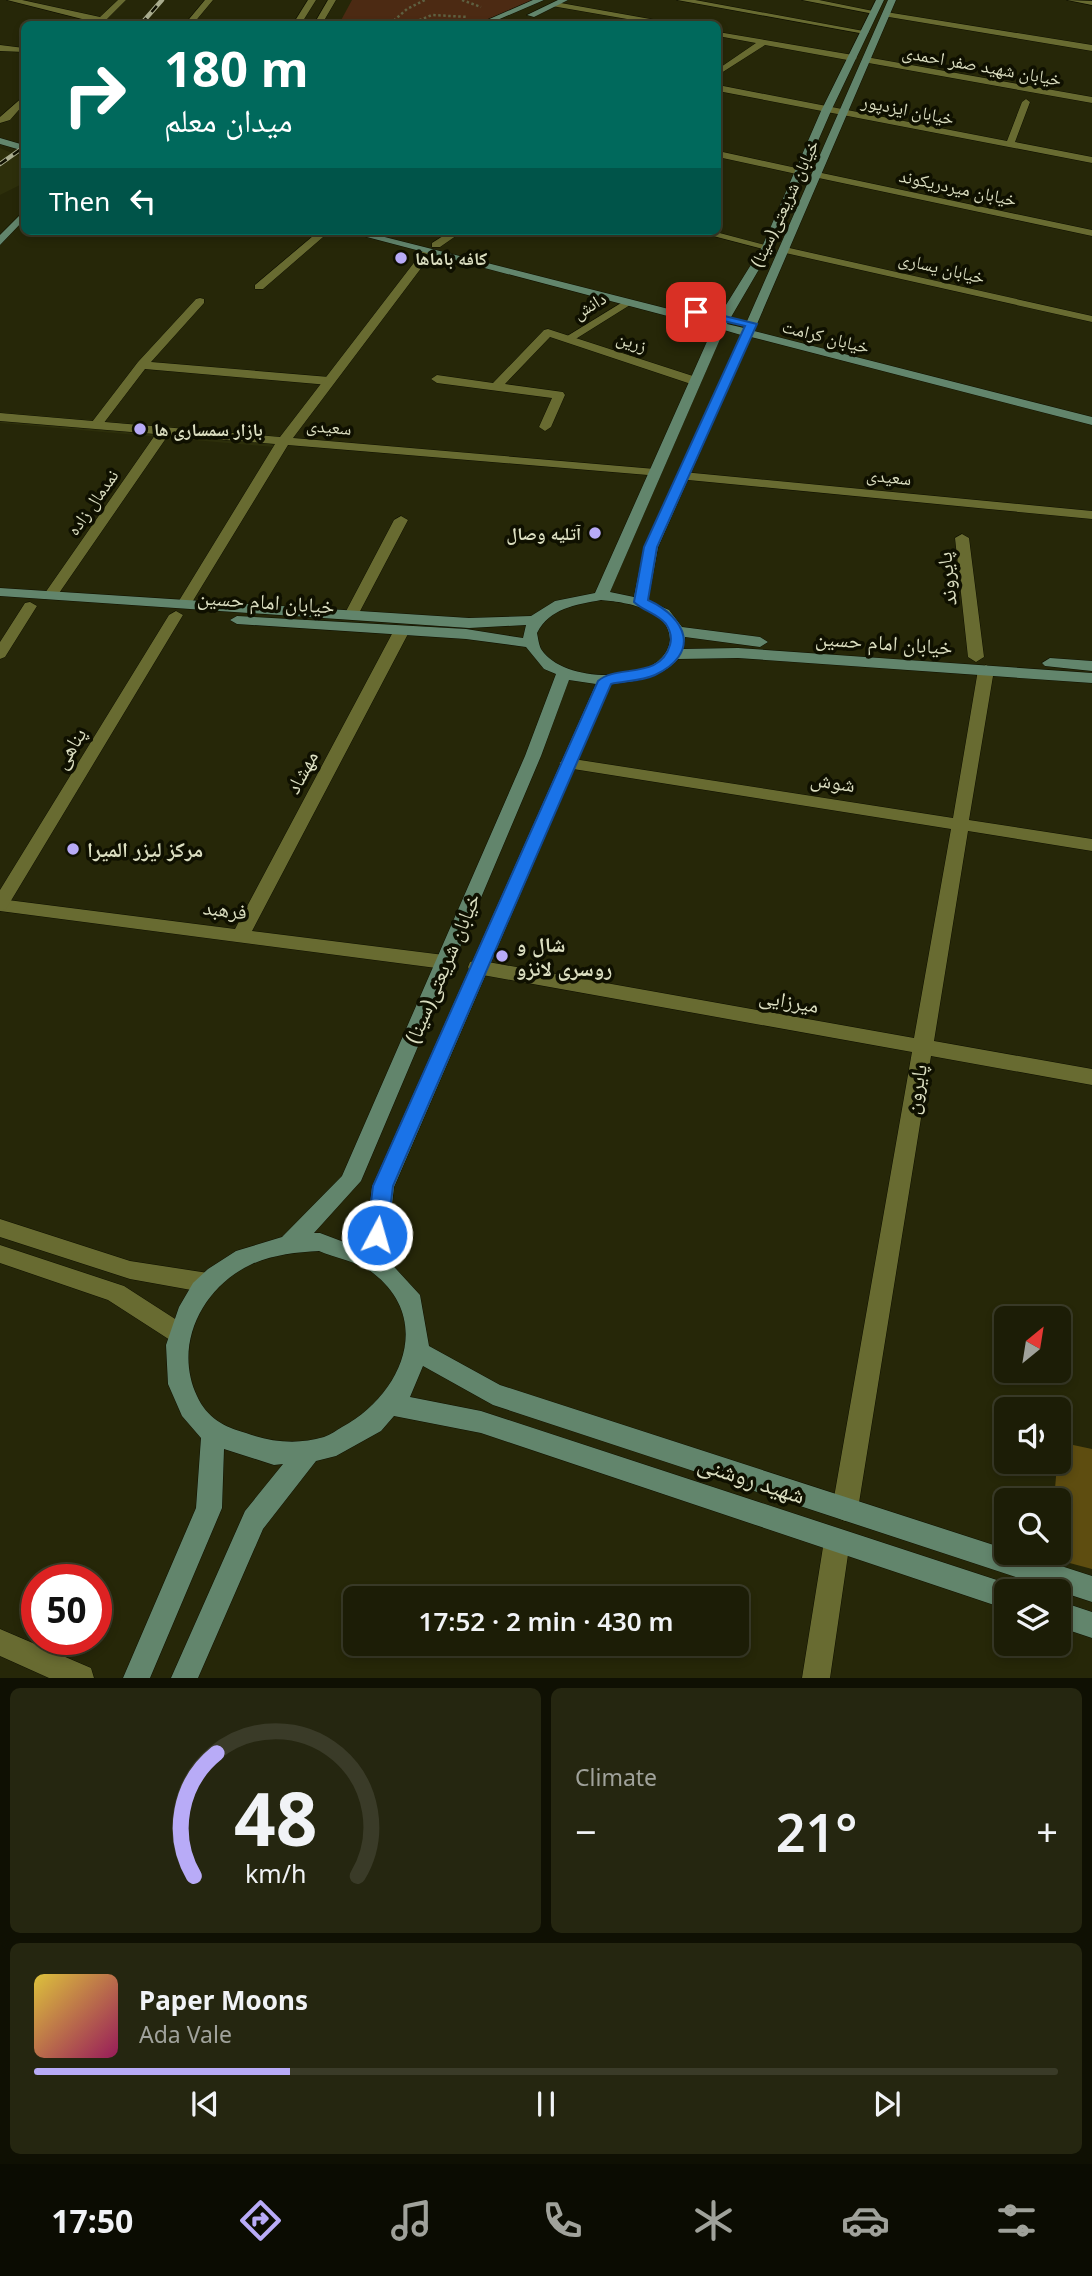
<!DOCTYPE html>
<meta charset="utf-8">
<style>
body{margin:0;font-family:"Noto Sans","Noto Naskh Arabic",sans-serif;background:#252610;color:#f1f3f6;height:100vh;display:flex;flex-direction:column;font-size:26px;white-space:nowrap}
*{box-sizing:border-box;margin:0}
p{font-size:23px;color:#a0a29b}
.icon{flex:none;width:38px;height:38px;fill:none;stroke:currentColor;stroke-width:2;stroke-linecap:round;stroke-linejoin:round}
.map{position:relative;height:1678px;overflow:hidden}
.side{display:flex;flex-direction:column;gap:10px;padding:10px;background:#0f1003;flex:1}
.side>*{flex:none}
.top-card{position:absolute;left:21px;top:21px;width:700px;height:214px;border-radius:10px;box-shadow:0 4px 10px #0003,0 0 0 2px #3a3b28;background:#00695c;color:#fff;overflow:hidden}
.needle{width:46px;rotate:30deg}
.fabs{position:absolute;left:994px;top:1306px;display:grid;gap:14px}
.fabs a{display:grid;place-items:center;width:77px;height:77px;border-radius:10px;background:#1c1d06;box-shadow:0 4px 10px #0003,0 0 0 2px #3a3b28;font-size:35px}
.speed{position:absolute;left:21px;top:1564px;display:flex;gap:14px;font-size:35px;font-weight:700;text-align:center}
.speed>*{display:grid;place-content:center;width:91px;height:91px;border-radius:50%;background:#1c1d06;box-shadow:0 4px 10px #0003,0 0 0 2px #3a3b28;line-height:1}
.speed .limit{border:10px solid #d22;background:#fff;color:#111}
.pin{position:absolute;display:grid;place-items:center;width:60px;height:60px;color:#fff;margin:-30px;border-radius:14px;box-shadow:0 4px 10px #0006}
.me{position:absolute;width:77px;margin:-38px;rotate:6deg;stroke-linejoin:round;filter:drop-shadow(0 0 5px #0008)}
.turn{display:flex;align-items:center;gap:24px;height:147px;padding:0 28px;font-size:32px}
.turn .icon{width:91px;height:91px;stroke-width:2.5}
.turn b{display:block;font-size:49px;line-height:60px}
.then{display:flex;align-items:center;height:66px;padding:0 28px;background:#0003;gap:14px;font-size:26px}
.big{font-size:52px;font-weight:600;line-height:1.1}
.side .tile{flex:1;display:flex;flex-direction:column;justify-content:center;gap:10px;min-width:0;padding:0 24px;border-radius:10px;background:#252610}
.side .dial{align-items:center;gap:0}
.dial svg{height:182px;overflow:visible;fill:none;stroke:#3a3b28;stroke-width:7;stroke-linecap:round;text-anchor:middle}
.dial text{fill:#f1f3f6;stroke:none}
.song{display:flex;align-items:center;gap:21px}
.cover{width:84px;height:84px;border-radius:10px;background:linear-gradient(135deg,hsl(50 70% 55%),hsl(330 70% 35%))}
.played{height:7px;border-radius:4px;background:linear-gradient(90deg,#b8abf7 25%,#3a3b28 25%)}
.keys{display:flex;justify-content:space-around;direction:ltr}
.heat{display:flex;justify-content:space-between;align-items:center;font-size:38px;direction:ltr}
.side .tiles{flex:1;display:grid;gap:10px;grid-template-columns:1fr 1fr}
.tile:last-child{grid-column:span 2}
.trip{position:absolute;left:343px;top:1586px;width:406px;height:70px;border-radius:10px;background:#1c1d06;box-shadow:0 4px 10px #0003,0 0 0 2px #3a3b28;font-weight:600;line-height:70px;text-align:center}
.dock{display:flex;height:112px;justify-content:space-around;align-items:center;background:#0b0c02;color:#a0a29b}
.dock .icon{width:49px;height:49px}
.dock .selected{color:#b8abf7}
.dock b{font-size:32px;color:#f1f3f6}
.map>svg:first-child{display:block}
.built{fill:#2d2f0b}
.green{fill:#4c2a13}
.building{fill:#5e4d10}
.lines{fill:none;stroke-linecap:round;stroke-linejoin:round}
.service-casing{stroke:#0f1000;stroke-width:1}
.minor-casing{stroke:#0f1000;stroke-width:1}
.tertiary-casing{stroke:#0f1000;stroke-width:1}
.secondary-casing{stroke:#0f1000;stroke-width:1}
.path{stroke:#5e6041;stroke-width:2.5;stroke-dasharray:2.5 2.5;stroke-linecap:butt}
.service{fill:#686b31;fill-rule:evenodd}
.minor{fill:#686b31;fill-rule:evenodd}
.tertiary{fill:#686b31;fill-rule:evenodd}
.secondary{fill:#62856c;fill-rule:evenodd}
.rail-casing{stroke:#a9ac8e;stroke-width:4.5}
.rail{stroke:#0f1000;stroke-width:2.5;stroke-dasharray:8;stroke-linecap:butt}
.route{fill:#1a73e8;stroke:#114b97;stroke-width:2}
.poi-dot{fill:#b8abf7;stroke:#0f1000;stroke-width:2.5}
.labels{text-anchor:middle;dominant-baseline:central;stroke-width:7;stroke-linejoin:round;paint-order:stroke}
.far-street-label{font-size:18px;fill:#dbdec0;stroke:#0f1000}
.far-poi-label{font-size:18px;font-weight:bold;fill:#dbdec0;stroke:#0f1000;text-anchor:start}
.street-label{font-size:21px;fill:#dbdec0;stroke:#0f1000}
.poi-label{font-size:21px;font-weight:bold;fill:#dbdec0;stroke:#0f1000;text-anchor:start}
.near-street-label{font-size:24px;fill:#dbdec0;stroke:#0f1000}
</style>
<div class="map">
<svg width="1092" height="1678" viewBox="0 0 1092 1678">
<rect width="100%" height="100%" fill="#262708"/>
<!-- built -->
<path class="built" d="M0 148 24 158V183L0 195Z
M0 412 281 436 274 447 0 423Z"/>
<!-- green -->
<path class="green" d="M352 0H534L476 24H339Z"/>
<!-- building -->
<path class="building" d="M1059 1442 1092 1449V1569L1051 1558V1552H1059V1500H1054Z"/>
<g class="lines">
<defs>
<path id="service" d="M677 0H695L869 32 865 34Z
M200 298 204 299V303L151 362 329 377 335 381 329 385 145 369 100 428H92V422L138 362 196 299Z
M548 329 699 378 701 381 691 384 550 337 505 384 563 392 565 395 551 427 545 431 539 427 552 398 437 383 431 379 437 375 493 383 544 330Z
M165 427 171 431 55 599H45L43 596 45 593 160 428Z
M30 602 37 606 5 657 0 659V642L25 603Z
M401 627 409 632 252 931 444 955 451 957 453 962 451 967 444 969 0 911V899L235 929 393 632Z
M0 1629 91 1668 94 1678H49L0 1656Z"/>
<path id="minor" d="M7 0H22L100 17 118 0H126L102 24Z
M802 0H819L878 12 874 14Z
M1067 0 1092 1V5Z
M555 2 667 22 671 24H656L552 6Z
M886 12 1092 45V51L883 16Z
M718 32 853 55 857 58 853 61 765 45 718 75V69L756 43 718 36Z
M0 45 24 48V52L0 51Z
M866 57 1092 97V103L863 62Z
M718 85 1007 141 1022 102 1026 99 1030 102 1015 142 1092 157V163L718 91Z
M24 96V104L10 120 0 123V117Z
M718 151 801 169 806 172 801 175 718 157Z
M817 172 1092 230V236L814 177V173Z
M319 231H330L263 289H255V285Z
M451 231H463L440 247H432V243Z
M694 231H712L772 247 767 250Z
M785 247 1092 316V322L781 252V248Z
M427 250 432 253 431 255 293 438 655 469 660 470V476L288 445 191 604 184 608 177 604 275 444 0 421V413L280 437 423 251Z
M626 300 630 301V305L574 340 564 338Z
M683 472 1092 511V519L678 479V473Z
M401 516 408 520 358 615 356 618H346L344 615 394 520Z
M962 534 969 538 984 657 976 662 968 657 955 538Z
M176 611 183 615 6 909 0 911V890L169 615Z
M986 665 994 670 969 820 1092 839V851L968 831 934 1041 1092 1069V1085L931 1056 858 1509 854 1517 845 1521 836 1517 832 1509 912 1052 477 974 470 972 468 967 470 962 477 960 914 1038 951 829 567 768 559 763 567 758 953 818 978 670Z
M837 1529 846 1532 850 1541 830 1678H802L824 1541 828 1532Z"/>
<path id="tertiary" d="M205 0H213L193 24H185Z
M308 0H316L301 24H293Z
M328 0H336L322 24H314Z
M0 1219 130 1261 208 1273 216 1276 219 1283 216 1290 208 1293 130 1279 0 1237Z
M0 1245 124 1286 186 1326 190 1333 186 1340 178 1343 170 1340 108 1300 0 1263Z"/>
<path id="secondary" d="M533 0H544L488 24H478Z
M558 0H568L534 17 527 15Z
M876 0H884L831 111 772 247 727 324 744 328 888 0H896L754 331 1092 417V425L751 337 658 547 648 601 669 610 682 627 760 637 768 642 760 647 685 637 683 649 738 648 1092 673V683L738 658 678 659C660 679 636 681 611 684L394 1187 386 1258 420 1295 429 1346 500 1385 1006 1549V1552H1018L1092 1576V1602L493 1405 423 1366 410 1397 481 1411 1006 1583 1015 1587 1017 1591H1006V1609L481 1433 394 1416 381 1431 336 1456 316 1461 263 1529 198 1678H171L245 1511 283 1464 274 1465 224 1449 222 1508 150 1678H123L196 1508 201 1438 182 1416 168 1384 166 1345 179 1307 193 1283 208 1269 236 1251 282 1237 342 1176 525 756 556 674 544 669 526 647 466 639 237 624 230 620 237 616 466 629 523 638 526 625 469 628 0 596V588L469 618 531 616 555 601 595 593 713 328 344 231H361L716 321 762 247 821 111ZM724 330 741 335 644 547 634 597 610 592ZM601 600C624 602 670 608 670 640 669 650 664 656 657 662 630 682 561 680 541 649 539 645 538 638 537 633 550 608 575 605 601 600ZM569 680 596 684 372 1187 365 1250 320 1233H314L361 1181 541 756ZM319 1251C335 1258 360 1262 373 1273 435 1321 400 1396 342 1427 337 1430 330 1435 324 1437 297 1445 271 1442 246 1433 224 1427 207 1418 197 1396 173 1345 202 1287 252 1264 273 1255 296 1252 319 1251Z
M0 138 24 145V151L0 144Z
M24 211V220L0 245V235Z
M1050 658 1092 661V671L1045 666 1042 663Z
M1059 1601 1092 1612V1638L1059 1627Z"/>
</defs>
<!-- service casing -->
<use href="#service" class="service-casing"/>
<!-- minor casing -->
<use href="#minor" class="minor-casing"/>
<!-- tertiary casing -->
<use href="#tertiary" class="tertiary-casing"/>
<!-- secondary casing -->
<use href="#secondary" class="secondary-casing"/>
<!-- path -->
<path class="path" d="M462 0 481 7
M390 24 407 9 425 0
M410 24 432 15 468 17"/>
<!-- service -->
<use href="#service" class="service"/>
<!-- minor -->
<use href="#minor" class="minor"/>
<!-- tertiary -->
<use href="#tertiary" class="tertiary"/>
<!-- secondary -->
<use href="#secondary" class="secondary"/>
<defs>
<path id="rail" d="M141 24 162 0
M0 164 24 147"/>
</defs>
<!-- rail casing -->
<use href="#rail" class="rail-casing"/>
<!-- rail -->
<use href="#rail" class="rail"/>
</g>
<!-- route -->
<path class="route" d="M696 309 757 324 657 547 648 600C687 618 701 653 655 675 642 681 625 681 611 684L393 1186 387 1235 384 1241 377 1243 370 1241 367 1235 373 1186 598 681C617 664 660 680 670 645 672 638 670 630 666 624 657 613 643 611 634 602L644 547 745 326 693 314V310Z"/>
<!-- markers -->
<g class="poi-dot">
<circle cx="401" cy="258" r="7"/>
<circle cx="140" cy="429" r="7"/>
<circle cx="595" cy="533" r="7"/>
<circle cx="73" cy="849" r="7"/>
<circle cx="502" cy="956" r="7"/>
</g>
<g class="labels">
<!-- far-street labels -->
<g class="far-street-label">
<text transform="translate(982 65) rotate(10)">خیابان شهید صفر احمدی</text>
<text transform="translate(908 109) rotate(11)">خیابان ایزدپور</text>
<text transform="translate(958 187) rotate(12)">خیابان میردریکوند</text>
<text transform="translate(784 203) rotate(-65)">خیابان شریعتی(سینا)</text>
<text transform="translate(942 267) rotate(13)">خیابان یساری</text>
<text transform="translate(589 305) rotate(-31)">دانش</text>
<text transform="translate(826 336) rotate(14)">خیابان کرامت</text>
<text transform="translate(632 341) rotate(19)">زرین</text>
<text transform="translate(329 426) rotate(5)">سعیدی</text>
<text transform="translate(889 476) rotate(6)">سعیدی</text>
<text transform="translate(92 502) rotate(-55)">نمدمال زاده</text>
</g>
<!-- far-poi labels -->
<g class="far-poi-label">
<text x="415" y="258">کافه باماها</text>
<text x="154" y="429">بازار سمساری ها</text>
<text x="581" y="533" text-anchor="end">آتلیه وصال</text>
</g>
<!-- street labels -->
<g class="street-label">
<text transform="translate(946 579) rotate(-96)">پایروند</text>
<text transform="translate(266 601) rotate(4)">خیابان امام حسین</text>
<text transform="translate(884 642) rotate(4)">خیابان امام حسین</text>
<text transform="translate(69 748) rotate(-59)">پناهی</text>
<text transform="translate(301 772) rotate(-62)">مهشاد</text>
<text transform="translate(833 781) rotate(9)">شوش</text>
<text transform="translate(225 909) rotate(7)">فرهبد</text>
<text transform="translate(442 968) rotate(-67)">خیابان شریعتی(سینا)</text>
<text transform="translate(789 1000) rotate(10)">میرزایی</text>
<text transform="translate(915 1089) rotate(-80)">پایرون</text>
</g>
<!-- poi labels -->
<g class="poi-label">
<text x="87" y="849">مرکز لیزر المیرا</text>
<text x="516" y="944">شال و<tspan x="516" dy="24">روسری لانزو</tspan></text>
</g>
<!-- near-street labels -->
<g class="near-street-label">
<text transform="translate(752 1478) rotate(18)">شهید روشنی</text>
</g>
</g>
</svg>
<div class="fabs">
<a><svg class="needle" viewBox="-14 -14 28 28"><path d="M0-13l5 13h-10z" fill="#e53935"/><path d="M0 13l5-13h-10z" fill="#a0a29b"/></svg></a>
<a><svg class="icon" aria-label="sound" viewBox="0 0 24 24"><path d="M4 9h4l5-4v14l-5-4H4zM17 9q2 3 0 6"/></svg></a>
<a><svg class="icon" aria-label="search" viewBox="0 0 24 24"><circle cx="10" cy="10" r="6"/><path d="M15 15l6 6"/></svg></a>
<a><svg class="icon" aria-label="layers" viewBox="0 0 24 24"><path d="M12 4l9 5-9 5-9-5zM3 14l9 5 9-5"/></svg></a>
</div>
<div class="speed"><div class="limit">50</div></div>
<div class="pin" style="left:696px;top:312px;background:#d93025"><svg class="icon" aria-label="arrive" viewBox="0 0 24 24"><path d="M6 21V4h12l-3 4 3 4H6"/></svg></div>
<svg class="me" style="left:377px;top:1235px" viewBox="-20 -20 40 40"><circle r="17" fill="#1a73e8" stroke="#fff" stroke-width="3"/><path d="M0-11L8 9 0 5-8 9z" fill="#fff"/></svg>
<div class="trip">17:52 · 2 min · 430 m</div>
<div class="top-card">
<div class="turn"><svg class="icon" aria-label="right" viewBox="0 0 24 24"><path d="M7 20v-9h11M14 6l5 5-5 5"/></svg><div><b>180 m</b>میدان معلم</div></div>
<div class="then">Then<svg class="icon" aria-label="left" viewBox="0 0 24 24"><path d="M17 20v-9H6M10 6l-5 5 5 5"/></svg></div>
</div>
</div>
<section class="side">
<div class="tiles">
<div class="tile dial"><svg viewBox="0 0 100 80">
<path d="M14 69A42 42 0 1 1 86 69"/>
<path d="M14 69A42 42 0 0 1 24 15" stroke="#b8abf7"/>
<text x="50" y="56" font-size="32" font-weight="700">48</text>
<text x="50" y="72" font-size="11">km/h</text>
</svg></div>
<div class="tile"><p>Climate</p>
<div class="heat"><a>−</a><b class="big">21°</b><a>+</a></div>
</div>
<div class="tile">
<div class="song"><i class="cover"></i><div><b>Paper Moons</b><p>Ada Vale</p></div></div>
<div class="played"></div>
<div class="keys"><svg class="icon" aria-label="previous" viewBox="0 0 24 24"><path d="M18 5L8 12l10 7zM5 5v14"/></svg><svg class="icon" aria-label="pause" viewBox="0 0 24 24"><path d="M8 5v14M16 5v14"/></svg><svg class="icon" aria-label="next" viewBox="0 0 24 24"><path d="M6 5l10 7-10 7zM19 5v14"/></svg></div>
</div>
</div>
</section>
<nav class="dock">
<b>17:50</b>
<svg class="icon selected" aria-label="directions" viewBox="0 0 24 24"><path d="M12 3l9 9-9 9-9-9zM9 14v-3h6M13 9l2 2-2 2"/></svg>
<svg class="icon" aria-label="music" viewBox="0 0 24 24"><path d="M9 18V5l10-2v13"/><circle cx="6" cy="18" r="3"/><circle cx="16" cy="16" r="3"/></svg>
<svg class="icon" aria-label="phone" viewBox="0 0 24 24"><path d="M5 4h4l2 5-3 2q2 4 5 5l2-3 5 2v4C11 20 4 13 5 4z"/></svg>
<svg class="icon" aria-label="climate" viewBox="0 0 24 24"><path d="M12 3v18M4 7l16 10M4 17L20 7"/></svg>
<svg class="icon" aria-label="car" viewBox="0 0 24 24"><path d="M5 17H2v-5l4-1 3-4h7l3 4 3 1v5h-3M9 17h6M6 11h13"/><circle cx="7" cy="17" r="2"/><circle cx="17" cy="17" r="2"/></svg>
<svg class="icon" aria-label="filters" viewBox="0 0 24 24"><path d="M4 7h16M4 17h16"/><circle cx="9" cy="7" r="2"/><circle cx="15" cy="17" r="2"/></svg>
</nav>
